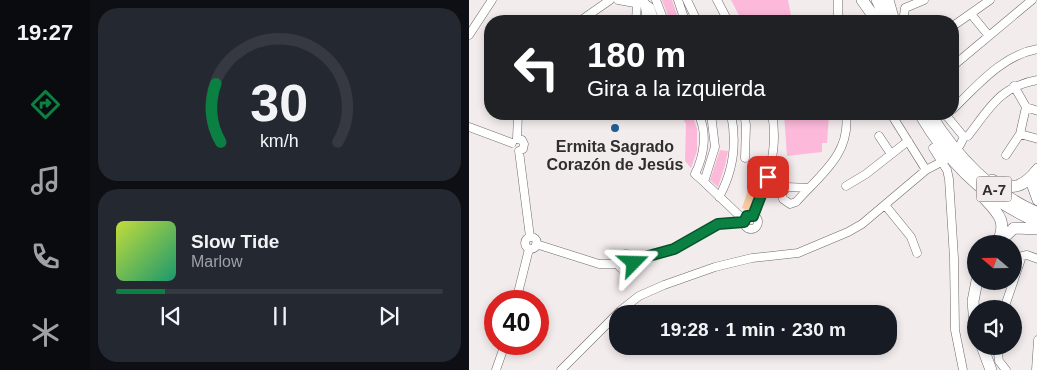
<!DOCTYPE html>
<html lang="es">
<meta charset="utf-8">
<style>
body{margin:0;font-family:Helvetica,sans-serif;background:#242831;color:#f1f3f6;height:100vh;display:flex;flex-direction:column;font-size:19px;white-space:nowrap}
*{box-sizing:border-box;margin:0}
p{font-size:16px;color:#9ea1a6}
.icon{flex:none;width:28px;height:28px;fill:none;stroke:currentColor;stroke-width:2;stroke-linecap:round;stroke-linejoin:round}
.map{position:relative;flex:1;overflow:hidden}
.panel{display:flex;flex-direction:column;gap:8px;padding:8px;background:#0d0f14;width:379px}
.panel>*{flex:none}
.guide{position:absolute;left:15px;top:15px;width:475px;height:105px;border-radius:20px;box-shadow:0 2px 8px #0003;background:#202124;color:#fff;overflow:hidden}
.needle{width:32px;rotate:290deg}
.controls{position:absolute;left:498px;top:235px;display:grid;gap:10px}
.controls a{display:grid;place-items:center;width:55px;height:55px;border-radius:50%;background:#171b24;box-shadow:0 2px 8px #0003;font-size:25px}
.speed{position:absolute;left:15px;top:290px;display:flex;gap:10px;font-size:25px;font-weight:700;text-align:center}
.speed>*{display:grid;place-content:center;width:65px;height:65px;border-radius:50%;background:#171b24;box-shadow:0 2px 8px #0003;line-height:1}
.speed .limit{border:8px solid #d22;background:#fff;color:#111}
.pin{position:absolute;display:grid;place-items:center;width:42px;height:42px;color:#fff;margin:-21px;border-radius:10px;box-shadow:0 2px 8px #0006}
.me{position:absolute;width:55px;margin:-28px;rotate:68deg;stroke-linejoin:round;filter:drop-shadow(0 0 4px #0008)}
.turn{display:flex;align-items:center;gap:18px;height:105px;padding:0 20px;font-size:22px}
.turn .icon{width:65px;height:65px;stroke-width:2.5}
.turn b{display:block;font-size:35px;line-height:42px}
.panel .widget{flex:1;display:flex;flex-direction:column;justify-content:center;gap:8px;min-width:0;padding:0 18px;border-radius:20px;background:#242831}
.panel .dial{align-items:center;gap:0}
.dial svg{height:130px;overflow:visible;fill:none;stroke:#363941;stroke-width:7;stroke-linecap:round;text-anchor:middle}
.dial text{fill:#f1f3f6;stroke:none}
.song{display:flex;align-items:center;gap:15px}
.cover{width:60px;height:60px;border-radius:8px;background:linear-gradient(135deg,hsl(70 70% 55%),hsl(160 70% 35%))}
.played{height:5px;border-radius:2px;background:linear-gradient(90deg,#0b8043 15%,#363941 15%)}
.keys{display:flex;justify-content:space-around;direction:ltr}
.trip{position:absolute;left:140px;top:305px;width:288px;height:50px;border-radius:20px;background:#171b24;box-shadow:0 2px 8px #0003;font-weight:700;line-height:50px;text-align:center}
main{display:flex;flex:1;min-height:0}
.tabs{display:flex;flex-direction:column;width:90px;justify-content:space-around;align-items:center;background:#090b0e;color:#9ea1a6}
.tabs .icon{width:35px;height:35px}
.tabs .selected{color:#0b8043}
.tabs b{font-size:22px;color:#f1f3f6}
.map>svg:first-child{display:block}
.green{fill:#f7c9a0}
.building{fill:#fcb9da}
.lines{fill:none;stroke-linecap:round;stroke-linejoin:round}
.minor-casing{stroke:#6f6869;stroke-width:9}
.highway-casing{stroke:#6f6869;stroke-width:12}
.minor{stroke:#fff;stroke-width:8}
.highway{stroke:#fff;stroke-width:11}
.route-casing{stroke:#07532c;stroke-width:12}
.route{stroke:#0b8043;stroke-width:9}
.poi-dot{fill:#1f5e95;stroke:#f3ecec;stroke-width:2}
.labels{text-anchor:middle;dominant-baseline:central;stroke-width:4;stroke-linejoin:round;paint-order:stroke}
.shield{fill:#f3ecec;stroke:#6a6666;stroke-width:1}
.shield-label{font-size:15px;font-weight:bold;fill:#2f2d2d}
.poi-label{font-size:16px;font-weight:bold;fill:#2f2d2d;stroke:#f3ecec}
</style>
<main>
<nav class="tabs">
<b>19:27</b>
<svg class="icon selected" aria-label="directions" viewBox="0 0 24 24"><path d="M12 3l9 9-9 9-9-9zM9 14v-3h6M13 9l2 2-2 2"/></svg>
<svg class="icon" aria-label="music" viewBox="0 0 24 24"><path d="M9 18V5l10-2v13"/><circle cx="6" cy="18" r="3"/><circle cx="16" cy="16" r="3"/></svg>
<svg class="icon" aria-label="phone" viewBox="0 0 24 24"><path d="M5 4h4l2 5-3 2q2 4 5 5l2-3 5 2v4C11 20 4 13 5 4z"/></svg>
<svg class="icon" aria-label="climate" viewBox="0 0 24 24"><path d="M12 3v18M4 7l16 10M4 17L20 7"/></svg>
</nav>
<section class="panel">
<div class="widget dial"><svg viewBox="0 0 100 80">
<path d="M14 69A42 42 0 1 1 86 69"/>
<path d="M14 69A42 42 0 0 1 11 33" stroke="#0b8043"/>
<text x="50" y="56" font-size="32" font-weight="700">30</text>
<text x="50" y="72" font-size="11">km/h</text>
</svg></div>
<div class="widget">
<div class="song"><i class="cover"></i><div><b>Slow Tide</b><p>Marlow</p></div></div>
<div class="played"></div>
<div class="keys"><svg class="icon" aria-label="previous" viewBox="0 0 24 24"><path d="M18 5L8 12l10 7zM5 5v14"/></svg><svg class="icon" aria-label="pause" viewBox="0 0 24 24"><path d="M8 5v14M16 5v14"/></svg><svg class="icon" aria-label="next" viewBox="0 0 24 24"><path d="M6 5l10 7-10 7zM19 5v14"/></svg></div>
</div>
</section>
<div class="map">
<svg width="569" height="370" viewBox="0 0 569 370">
<rect width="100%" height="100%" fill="#f3ecec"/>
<!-- green -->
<path class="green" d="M283 178 291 181 281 211 273 208Z"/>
<!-- building -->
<path class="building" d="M193 0H203L210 21H201Z
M262 0H319L323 21H273Z
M211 114H223L228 129V151L222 168 216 161 217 124Z
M315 114H360L358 143H353V152L318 156Z
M251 150 259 151 256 165 249 187 241 180Z"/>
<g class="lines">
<defs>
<path id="minor" d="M149 0 166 3 173 0
M171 0 181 7 186 21
M187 0 195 21
M209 0 216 21
M218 0 228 21
M248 0 259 21
M369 0V21
M175 1 178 21
M502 14 520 36
M111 21 141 0
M167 21 168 3
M437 21 435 15 436 8 455 0
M484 26 521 0
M0 35 23 0
M484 66 563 0
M557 107 569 111
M484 109C508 86 533 55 569 49
M229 114C239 132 235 156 226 174L235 182
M242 114 246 147 235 182 275 220
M275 114 277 125 276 158
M422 114 457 170
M476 114 495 137
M0 127 43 143
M551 134 569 139
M410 136 422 154
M48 139 49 114
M48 139 53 140 55 144 54 149 50 151
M491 145 495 137 499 136C520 109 531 86 569 80
M464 148 478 170 480 179 485 258 486 330 494 370
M50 151 61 237
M537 155 551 134 557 107 545 86
M377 186 397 174 439 141
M340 188 318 187 313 193 314 199 321 204 327 202C351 175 382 154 377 114
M250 197C265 170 268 143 262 114
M416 205 442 237 448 253
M275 222a7 7 0 1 1 14 0a7 7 0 1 1-14 0Z
M284 216C298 183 310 150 303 114
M56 243a6 6 0 1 1 12 0a6 6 0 1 1-12 0Z
M67 244 130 264H148
M149 262a8 8 0 1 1 16 0a8 8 0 1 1-16 0Z
M165 260 205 249 249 224 275 222
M47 301 60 249
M535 309 553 256 558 255 569 259
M528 346 530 361 537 370
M27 370 36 344
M92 370 151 311 170 296 195 285 246 267 283 258 329 253 379 232 393 224 457 170 476 160
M567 370 569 340"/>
<path id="highway" d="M393 0 408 21
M408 0 418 21
M419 0 425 21
M451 114C479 162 516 200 569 222
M461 114C488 157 521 192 569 213
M568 174 564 186 569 200
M523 180C543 192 555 187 569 169
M515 198C530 214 539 222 528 244
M532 240 545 228 569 229
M506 325 504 301 508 281
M513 346 522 370"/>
</defs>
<!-- minor casing -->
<use href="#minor" class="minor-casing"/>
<!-- highway casing -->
<use href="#highway" class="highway-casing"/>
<!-- minor -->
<use href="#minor" class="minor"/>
<!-- highway -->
<use href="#highway" class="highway"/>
</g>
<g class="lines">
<defs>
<path id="route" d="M165 263V260L205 249 249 224 275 222 278 216H284L299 177"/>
</defs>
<!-- route casing -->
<use href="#route" class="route-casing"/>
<!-- route -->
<use href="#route" class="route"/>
</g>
<!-- markers -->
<circle class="poi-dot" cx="146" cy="128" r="5"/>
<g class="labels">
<!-- shield labels -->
<rect class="shield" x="507.5" y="176.5" width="35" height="25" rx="4"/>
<g class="shield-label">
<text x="525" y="189">A-7</text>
</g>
<!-- poi labels -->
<g class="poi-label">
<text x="146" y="146">Ermita Sagrado<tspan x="146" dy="18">Corazón de Jesús</tspan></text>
</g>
</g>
</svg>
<div class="controls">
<a><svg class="needle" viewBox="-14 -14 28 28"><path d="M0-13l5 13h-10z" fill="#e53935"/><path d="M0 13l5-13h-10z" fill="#9ea1a6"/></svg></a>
<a><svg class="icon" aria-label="sound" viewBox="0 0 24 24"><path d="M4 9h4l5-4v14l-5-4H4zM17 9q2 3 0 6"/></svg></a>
</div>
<div class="speed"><div class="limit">40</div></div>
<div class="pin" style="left:299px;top:177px;background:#d93025"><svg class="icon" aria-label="arrive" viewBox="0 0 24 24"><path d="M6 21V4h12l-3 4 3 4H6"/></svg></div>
<svg class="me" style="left:165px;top:263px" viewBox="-20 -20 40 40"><path d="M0-17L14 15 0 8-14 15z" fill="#0b8043" stroke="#fff" stroke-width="4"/></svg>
<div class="trip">19:28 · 1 min · 230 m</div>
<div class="guide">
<div class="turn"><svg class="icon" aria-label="left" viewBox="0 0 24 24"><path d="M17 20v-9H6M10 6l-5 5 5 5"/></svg><div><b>180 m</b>Gira a la izquierda</div></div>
</div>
</div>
</main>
